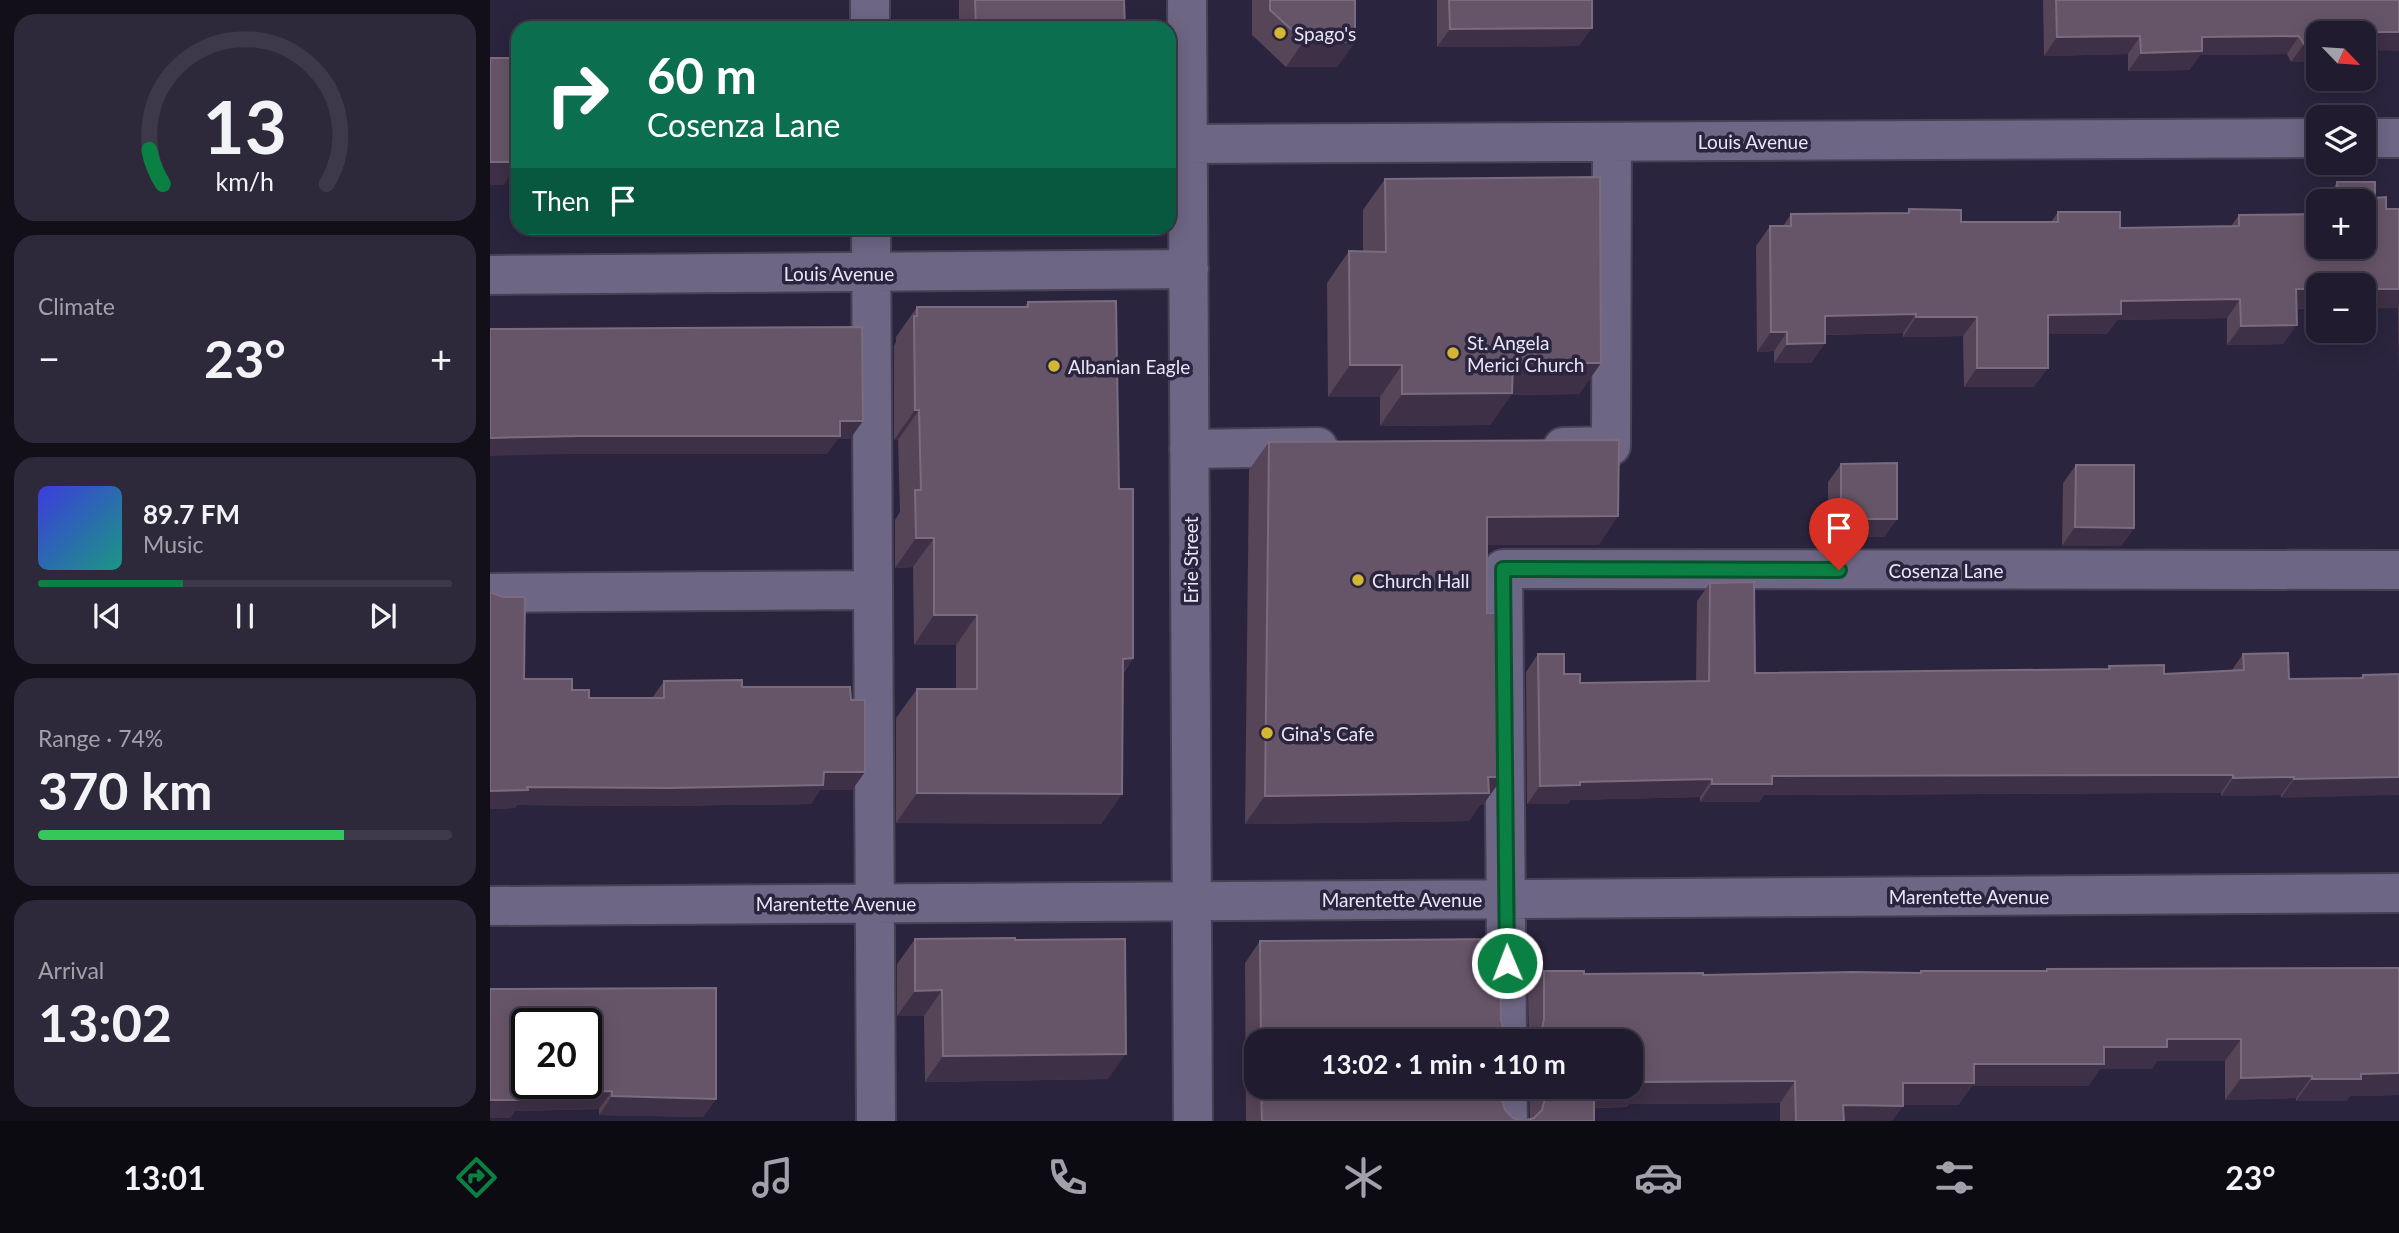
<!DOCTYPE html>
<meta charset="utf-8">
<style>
body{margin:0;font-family:Lato,sans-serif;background:#2d283a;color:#f1f3f6;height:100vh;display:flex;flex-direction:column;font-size:26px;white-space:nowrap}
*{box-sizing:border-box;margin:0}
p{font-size:23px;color:#a2a1aa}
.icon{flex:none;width:38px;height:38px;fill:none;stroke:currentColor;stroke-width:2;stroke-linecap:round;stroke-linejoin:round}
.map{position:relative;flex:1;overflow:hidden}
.sheet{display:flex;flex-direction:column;gap:14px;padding:14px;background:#120f19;width:490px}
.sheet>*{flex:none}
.top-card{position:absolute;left:21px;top:21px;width:665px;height:214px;border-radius:21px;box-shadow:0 4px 18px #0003,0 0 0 2px #3d394a;background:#0b6e4f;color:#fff;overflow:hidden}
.needle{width:46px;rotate:115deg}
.buttons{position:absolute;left:1816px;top:21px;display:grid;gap:14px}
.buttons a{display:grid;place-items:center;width:70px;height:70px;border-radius:14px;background:#201b2e;box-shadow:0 4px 18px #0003,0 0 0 2px #3d394a;font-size:35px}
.speed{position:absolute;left:21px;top:1008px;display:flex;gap:14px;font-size:35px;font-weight:700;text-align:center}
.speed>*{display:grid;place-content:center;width:91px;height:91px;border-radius:50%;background:#201b2e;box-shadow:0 4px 18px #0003,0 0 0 2px #3d394a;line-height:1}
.speed .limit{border:4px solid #111;border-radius:10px;background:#fff;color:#111}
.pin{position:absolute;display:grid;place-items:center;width:60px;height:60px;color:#fff;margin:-72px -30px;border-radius:50% 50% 50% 0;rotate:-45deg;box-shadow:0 0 7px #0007}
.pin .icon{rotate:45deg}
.me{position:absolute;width:77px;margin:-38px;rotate:359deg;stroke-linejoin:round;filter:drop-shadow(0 0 5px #0008)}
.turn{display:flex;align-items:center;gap:24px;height:147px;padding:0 21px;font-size:32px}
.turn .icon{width:91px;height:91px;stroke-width:2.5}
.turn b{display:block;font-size:49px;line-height:60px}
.then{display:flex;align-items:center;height:66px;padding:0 21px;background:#0003;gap:14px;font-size:26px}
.big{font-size:52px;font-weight:700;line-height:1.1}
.sheet .tile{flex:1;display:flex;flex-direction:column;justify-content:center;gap:10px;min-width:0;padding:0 24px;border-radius:21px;background:#2d283a}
.sheet .dial{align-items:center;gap:0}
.dial svg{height:182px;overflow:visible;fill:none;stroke:#3d394a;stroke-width:7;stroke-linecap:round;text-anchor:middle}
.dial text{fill:#f1f3f6;stroke:none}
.song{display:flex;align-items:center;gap:21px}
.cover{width:84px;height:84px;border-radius:10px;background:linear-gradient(135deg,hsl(240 70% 55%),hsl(170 70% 35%))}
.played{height:7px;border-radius:4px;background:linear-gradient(90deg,#0b8043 35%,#3d394a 35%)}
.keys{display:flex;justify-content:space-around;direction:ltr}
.heat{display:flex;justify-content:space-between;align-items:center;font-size:38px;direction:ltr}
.charge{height:10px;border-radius:5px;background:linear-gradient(90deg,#34c759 74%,#3d394a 0)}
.trip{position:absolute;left:754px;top:1029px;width:399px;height:70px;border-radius:21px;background:#201b2e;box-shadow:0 4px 18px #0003,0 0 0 2px #3d394a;font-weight:700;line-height:70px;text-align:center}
.tabs{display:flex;height:112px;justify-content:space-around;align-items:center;background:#0d0b12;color:#a2a1aa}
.tabs .icon{width:49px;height:49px}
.tabs .selected{color:#0b8043}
.tabs b{font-size:32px;color:#f1f3f6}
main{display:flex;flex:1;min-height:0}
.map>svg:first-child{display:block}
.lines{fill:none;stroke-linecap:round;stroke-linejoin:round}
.minor-casing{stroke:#474156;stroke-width:42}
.minor{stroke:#6d6684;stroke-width:38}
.wall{fill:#564457;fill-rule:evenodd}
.shaded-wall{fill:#3e3046}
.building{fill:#665568;stroke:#7a6c7e;stroke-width:2;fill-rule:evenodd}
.route-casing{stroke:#07532c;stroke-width:18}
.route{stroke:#0b8043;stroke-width:12}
.poi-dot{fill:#d4b635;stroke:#2b243e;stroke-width:2.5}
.labels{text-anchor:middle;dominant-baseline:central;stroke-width:7;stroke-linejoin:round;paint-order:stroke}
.poi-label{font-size:19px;fill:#e8e5f6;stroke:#2b243e;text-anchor:start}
.street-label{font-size:19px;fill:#e8e5f6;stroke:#2b243e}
</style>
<main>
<section class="sheet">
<div class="tile dial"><svg viewBox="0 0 100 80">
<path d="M14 69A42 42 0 1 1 86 69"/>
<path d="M14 69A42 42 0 0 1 8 54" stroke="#0b8043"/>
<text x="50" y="56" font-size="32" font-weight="700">13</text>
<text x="50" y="72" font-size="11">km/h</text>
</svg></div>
<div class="tile"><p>Climate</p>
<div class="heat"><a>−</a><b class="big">23°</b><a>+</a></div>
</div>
<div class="tile">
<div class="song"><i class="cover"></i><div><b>89.7 FM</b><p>Music</p></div></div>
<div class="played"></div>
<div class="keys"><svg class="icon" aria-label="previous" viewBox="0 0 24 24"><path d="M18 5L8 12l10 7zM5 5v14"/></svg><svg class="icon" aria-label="pause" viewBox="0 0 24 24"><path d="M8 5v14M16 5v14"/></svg><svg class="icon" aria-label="next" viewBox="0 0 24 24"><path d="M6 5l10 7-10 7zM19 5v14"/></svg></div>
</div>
<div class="tile"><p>Range · 74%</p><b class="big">370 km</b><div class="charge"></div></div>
<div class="tile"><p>Arrival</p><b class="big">13:02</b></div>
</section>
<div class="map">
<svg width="1909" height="1121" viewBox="0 0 1909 1121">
<rect width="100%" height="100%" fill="#2b243e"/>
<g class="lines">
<defs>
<path id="minor" d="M380 0V28
M697 0 703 1121
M1874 138H1909
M698 144 1829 138
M381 228 386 1121
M0 275 699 269
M1073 447 1121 446 1122 143
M699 449 828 447
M0 593 383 590
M0 906 1909 893
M1017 1041 1013 569 1909 570
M1017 1087 1018 1121"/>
</defs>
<!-- minor casing -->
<use href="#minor" class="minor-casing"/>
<!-- minor -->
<use href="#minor" class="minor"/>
</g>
<!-- wall -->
<path class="wall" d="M469 0H634L635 28H469Z
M762 0H865V42L847 67H796L762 35Z
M947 0H1102L1089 46 947 47Z
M1553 0H1909L1874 33 1801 62 1797 54 1710 55 1699 70 1638 71V54L1554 56Z
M895 179 1111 363 1089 394 1021 395 1000 425 890 426V397H838L837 283 859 251 873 252V210Z
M1847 182 1885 198 1896 209H1909V375L1908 308 1807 309 1793 344 1737 345V318L1627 320 1617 334H1558L1544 387H1474L1473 336 1413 337V333L1335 335V343L1321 363H1284V351L1267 352 1266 246 1280 226H1293L1301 214 1417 213 1419 209 1471 222H1561L1568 212 1630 228 1741 226 1749 215 1823 214 1829 206V247L1874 201H1832L1835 198H1836Z
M538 302 629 489 643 658 633 674 632 794 611 824 406 823V718L427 689H466V645H424L423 567 405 568V520L410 512 408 440H404V346L406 342V337L427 307H534Z
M779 442 1109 545H997V613L1009 643 993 805H990L979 821 755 824 759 470Z
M1351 464 1407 519 1394 537H1338V482Z
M1586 465 1644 528 1631 546H1572L1573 483Z
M1220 583 1265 673 1617 669 1619 666 1674 674 1742 670 1753 654 1799 679 1870 678 1873 675 1909 674 1791 798V795L1731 796V793H1673L1274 795 1269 802H1210V797L1080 800 1078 804H1037L1036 672 1048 654 1074 674 1090 683 1206 681 1207 601Z
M0 592 34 679 82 690 99 698H162L174 681 252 687 362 790H330L321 804 166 806 27 805 25 808 0 809Z
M425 939 525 940 618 1079 435 1082 434 1016H407V964Z
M770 941 1011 1020 1014 1031 1021 1038 1032 1041 1039 1039 1038 993 1054 971 1094 974 1213 975 1429 973 1431 971H1555L1557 969 1909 968V1095L1860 1096 1856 1101H1806V1098L1735 1100V1061H1667L1662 1069H1610L1598 1086H1482L1468 1105H1413L1402 1121H1290V1103L1139 1104 1136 1107 1104 1108V1121H756L755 963ZM766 1041H1141V1087H1039L1040 1119 1033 1121 1023 1118 1015 1110 1012 1100 1011 1087H766Z
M0 989 226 1099 213 1117 109 1115V1109L25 1111 20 1118Z"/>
<!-- shaded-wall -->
<path class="shaded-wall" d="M1102 28 1089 46 947 47 960 29Z
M1858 32H1909V51L1874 50V33H1842Z
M1650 36 1638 54 1554 56 1567 37Z
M1809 36 1797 54 1710 55 1699 70 1638 71 1651 53 1712 37Z
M814 41 865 42 847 67H796Z
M1814 44H1829V62H1801Z
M28 153V173L21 174 14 185H0V162Z
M1806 289H1829V308L1793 309Z
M1874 289H1909V307L1908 308H1874Z
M1750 299 1737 318 1627 320 1617 334H1544L1558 315 1631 301Z
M1426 314 1413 333 1321 335 1335 316Z
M1426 317H1487L1473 336 1413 337Z
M1807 325 1793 344 1737 345 1751 326Z
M1281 332H1297L1284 351 1267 352Z
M1335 343 1321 363H1284L1297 344Z
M1023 363H1111L1089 394 1021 395 1000 425 890 426 912 394Z
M860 365H912L890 397H838Z
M1487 368H1558L1544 387H1474Z
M425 410H429L408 440H404Z
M350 421H373L360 439H348L337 454H77L0 456V438Z
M1128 516 1109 545H978L997 517Z
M1351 519H1407L1394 537H1338Z
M1585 527 1644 528 1631 546H1572Z
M426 538H444L423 567 405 568Z
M444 615H487L466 645H424Z
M643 658 623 688 633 659Z
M334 772H375L362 790H330L321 804 166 806 27 805 25 808 0 809V791L37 787Z
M1686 775H1743L1731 793 1274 795 1269 802H1210L1222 784 1282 776Z
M998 777H1013L993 805H990L979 821 755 824 775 796Z
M1804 777 1791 795 1731 796 1743 778Z
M1909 777V795L1791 798 1804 779Z
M1222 779 1210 797 1080 800 1078 804H1037L1050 786 1090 782Z
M427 793 632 794 611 824 406 823Z
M452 990 434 1016H407L425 991Z
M1677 1039H1751L1735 1061H1667L1662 1069H1610L1598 1086H1482L1468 1105H1398L1413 1083 1484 1064Z
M636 1054 618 1079 435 1082 453 1056Z
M1909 1073V1095L1860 1096 1856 1101H1806L1822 1079 1871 1074Z
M1822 1076 1806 1098 1735 1100 1751 1078Z
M1305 1081 1290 1103 1139 1104 1136 1107 1089 1108 1104 1087H1141V1085L1152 1082Z
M122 1091 109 1109 25 1111 20 1118H0V1100L32 1093Z
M122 1096 226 1099 213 1117 109 1115Z
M1353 1105 1413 1106 1402 1121H1342Z"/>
<!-- building -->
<path class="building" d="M485 0H634L635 28H486Z
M780 0H865V42L814 41 780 10Z
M959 0H1102V28L960 29Z
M1566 0H1909V32H1858L1829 33V44H1814L1809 36 1712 37V51L1651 53 1650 36 1567 37Z
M0 58H28V162H0Z
M1110 177 1111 363H1023L1022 393 912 394V365H860L859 251 896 252 895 179Z
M1847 182H1885V198L1896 197V209H1909V289H1874V285H1829V289H1806L1807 325 1751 326 1750 299 1631 301V314L1558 315V368H1487V317H1426V314L1335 316V343L1297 344V332H1281L1280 226H1301V214L1419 213V209L1471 210V222H1568V212H1630V228L1749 226V215L1829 214V247H1874V201H1835V198L1848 197Z
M626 301 629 489H643V658L633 659 632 794 427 793V689H487V615H444V538H426L425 490H431L429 410H425L424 316H427V307H538V302Z
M372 327 373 421H350V436H90L0 438V329Z
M1129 440 1128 516 997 517V613H1008L1009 643H1012L1013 777H998L999 793 775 796 779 442Z
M1407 463V519H1351V464Z
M1586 465H1644V528L1585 527Z
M1264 582 1265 673 1620 669 1619 666 1674 665V674L1754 670 1753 654 1798 653 1799 679 1873 678V675L1909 674V777L1804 779V777L1743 778V775H1686L1282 776V784H1222V779L1090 782V785L1050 786 1048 654H1074V674H1090V683L1219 681 1220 583Z
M0 592 13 597H35L34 679H82V690H99V698H174V681L252 680V687H360L361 700H375V772H334L333 785 179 788 37 787 38 790 0 791Z
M525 938V940L635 939 636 1054 453 1056 452 990 425 991V939Z
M1010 939 1011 1020 1014 1031 1021 1038 1032 1041 1044 1037 1052 1029 1054 1019V971H1094V974L1213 973V975L1362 972 1431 973V971H1557V969L1909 968V1073L1871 1074V1079H1822V1076L1751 1078V1039H1677V1047H1614V1064H1484V1083H1413V1106L1353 1105 1354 1121H1306L1305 1081 1152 1082V1085H1141V1041H771L770 941Z
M226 988V1099L122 1096V1091L32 1093V1100H0V989ZM37 1024H96V1083H37Z
M771 1087H1011L1012 1100 1015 1110 1023 1118 1033 1121 1044 1118 1052 1110 1055 1098V1087H1104V1121H772Z"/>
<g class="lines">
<defs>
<path id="route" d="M1017 963 1013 569 1349 570"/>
</defs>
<!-- route casing -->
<use href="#route" class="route-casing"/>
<!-- route -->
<use href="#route" class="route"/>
</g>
<!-- markers -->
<g class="poi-dot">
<circle cx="790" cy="33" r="7"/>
<circle cx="963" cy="353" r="7"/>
<circle cx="564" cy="366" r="7"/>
<circle cx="868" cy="580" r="7"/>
<circle cx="777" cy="733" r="7"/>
</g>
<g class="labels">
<!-- poi labels -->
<g class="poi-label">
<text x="804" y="33">Spago's</text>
<text x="977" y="342">St. Angela<tspan x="977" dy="22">Merici Church</tspan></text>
<text x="578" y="366">Albanian Eagle</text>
<text x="882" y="580">Church Hall</text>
<text x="791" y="733">Gina's Cafe</text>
</g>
<!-- street labels -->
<g class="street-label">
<text x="1263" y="141">Louis Avenue</text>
<text x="349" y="273">Louis Avenue</text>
<text transform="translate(700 560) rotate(-90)">Erie Street</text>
<text x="1456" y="570">Cosenza Lane</text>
<text x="1479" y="896">Marentette Avenue</text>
<text x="912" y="899">Marentette Avenue</text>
<text x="346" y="903">Marentette Avenue</text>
</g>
</g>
</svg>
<div class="buttons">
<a><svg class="needle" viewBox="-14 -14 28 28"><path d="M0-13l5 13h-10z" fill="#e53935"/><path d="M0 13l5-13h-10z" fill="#a2a1aa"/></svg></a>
<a><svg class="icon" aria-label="layers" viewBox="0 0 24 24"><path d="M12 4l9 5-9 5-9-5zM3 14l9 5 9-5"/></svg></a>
<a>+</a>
<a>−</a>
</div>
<div class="speed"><div class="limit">20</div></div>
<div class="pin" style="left:1349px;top:570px;background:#d93025"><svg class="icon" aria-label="arrive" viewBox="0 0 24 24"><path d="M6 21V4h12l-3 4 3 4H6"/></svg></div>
<svg class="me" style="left:1017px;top:963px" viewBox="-20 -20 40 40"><circle r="17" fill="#0b8043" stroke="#fff" stroke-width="3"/><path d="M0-11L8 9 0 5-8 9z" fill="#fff"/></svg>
<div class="trip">13:02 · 1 min · 110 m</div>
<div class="top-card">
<div class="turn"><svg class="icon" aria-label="right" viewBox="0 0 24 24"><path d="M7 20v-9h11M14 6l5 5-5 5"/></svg><div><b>60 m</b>Cosenza Lane</div></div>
<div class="then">Then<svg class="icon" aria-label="arrive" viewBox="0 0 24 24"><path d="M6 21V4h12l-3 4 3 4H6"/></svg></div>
</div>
</div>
</main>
<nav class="tabs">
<b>13:01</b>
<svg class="icon selected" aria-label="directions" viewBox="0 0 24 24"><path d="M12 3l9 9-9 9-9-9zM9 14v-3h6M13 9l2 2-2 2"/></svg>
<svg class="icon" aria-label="music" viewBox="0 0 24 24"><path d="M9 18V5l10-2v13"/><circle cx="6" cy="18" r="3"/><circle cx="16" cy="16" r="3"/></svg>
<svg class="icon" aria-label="phone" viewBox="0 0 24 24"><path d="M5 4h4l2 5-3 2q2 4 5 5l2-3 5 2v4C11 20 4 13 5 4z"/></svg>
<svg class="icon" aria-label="climate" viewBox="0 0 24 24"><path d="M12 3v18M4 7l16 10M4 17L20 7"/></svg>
<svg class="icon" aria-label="car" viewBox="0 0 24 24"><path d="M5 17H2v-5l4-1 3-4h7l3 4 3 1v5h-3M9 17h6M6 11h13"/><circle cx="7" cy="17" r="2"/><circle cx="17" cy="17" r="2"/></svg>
<svg class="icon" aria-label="filters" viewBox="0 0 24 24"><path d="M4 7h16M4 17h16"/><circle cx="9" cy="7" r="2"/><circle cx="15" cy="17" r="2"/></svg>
<b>23°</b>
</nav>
